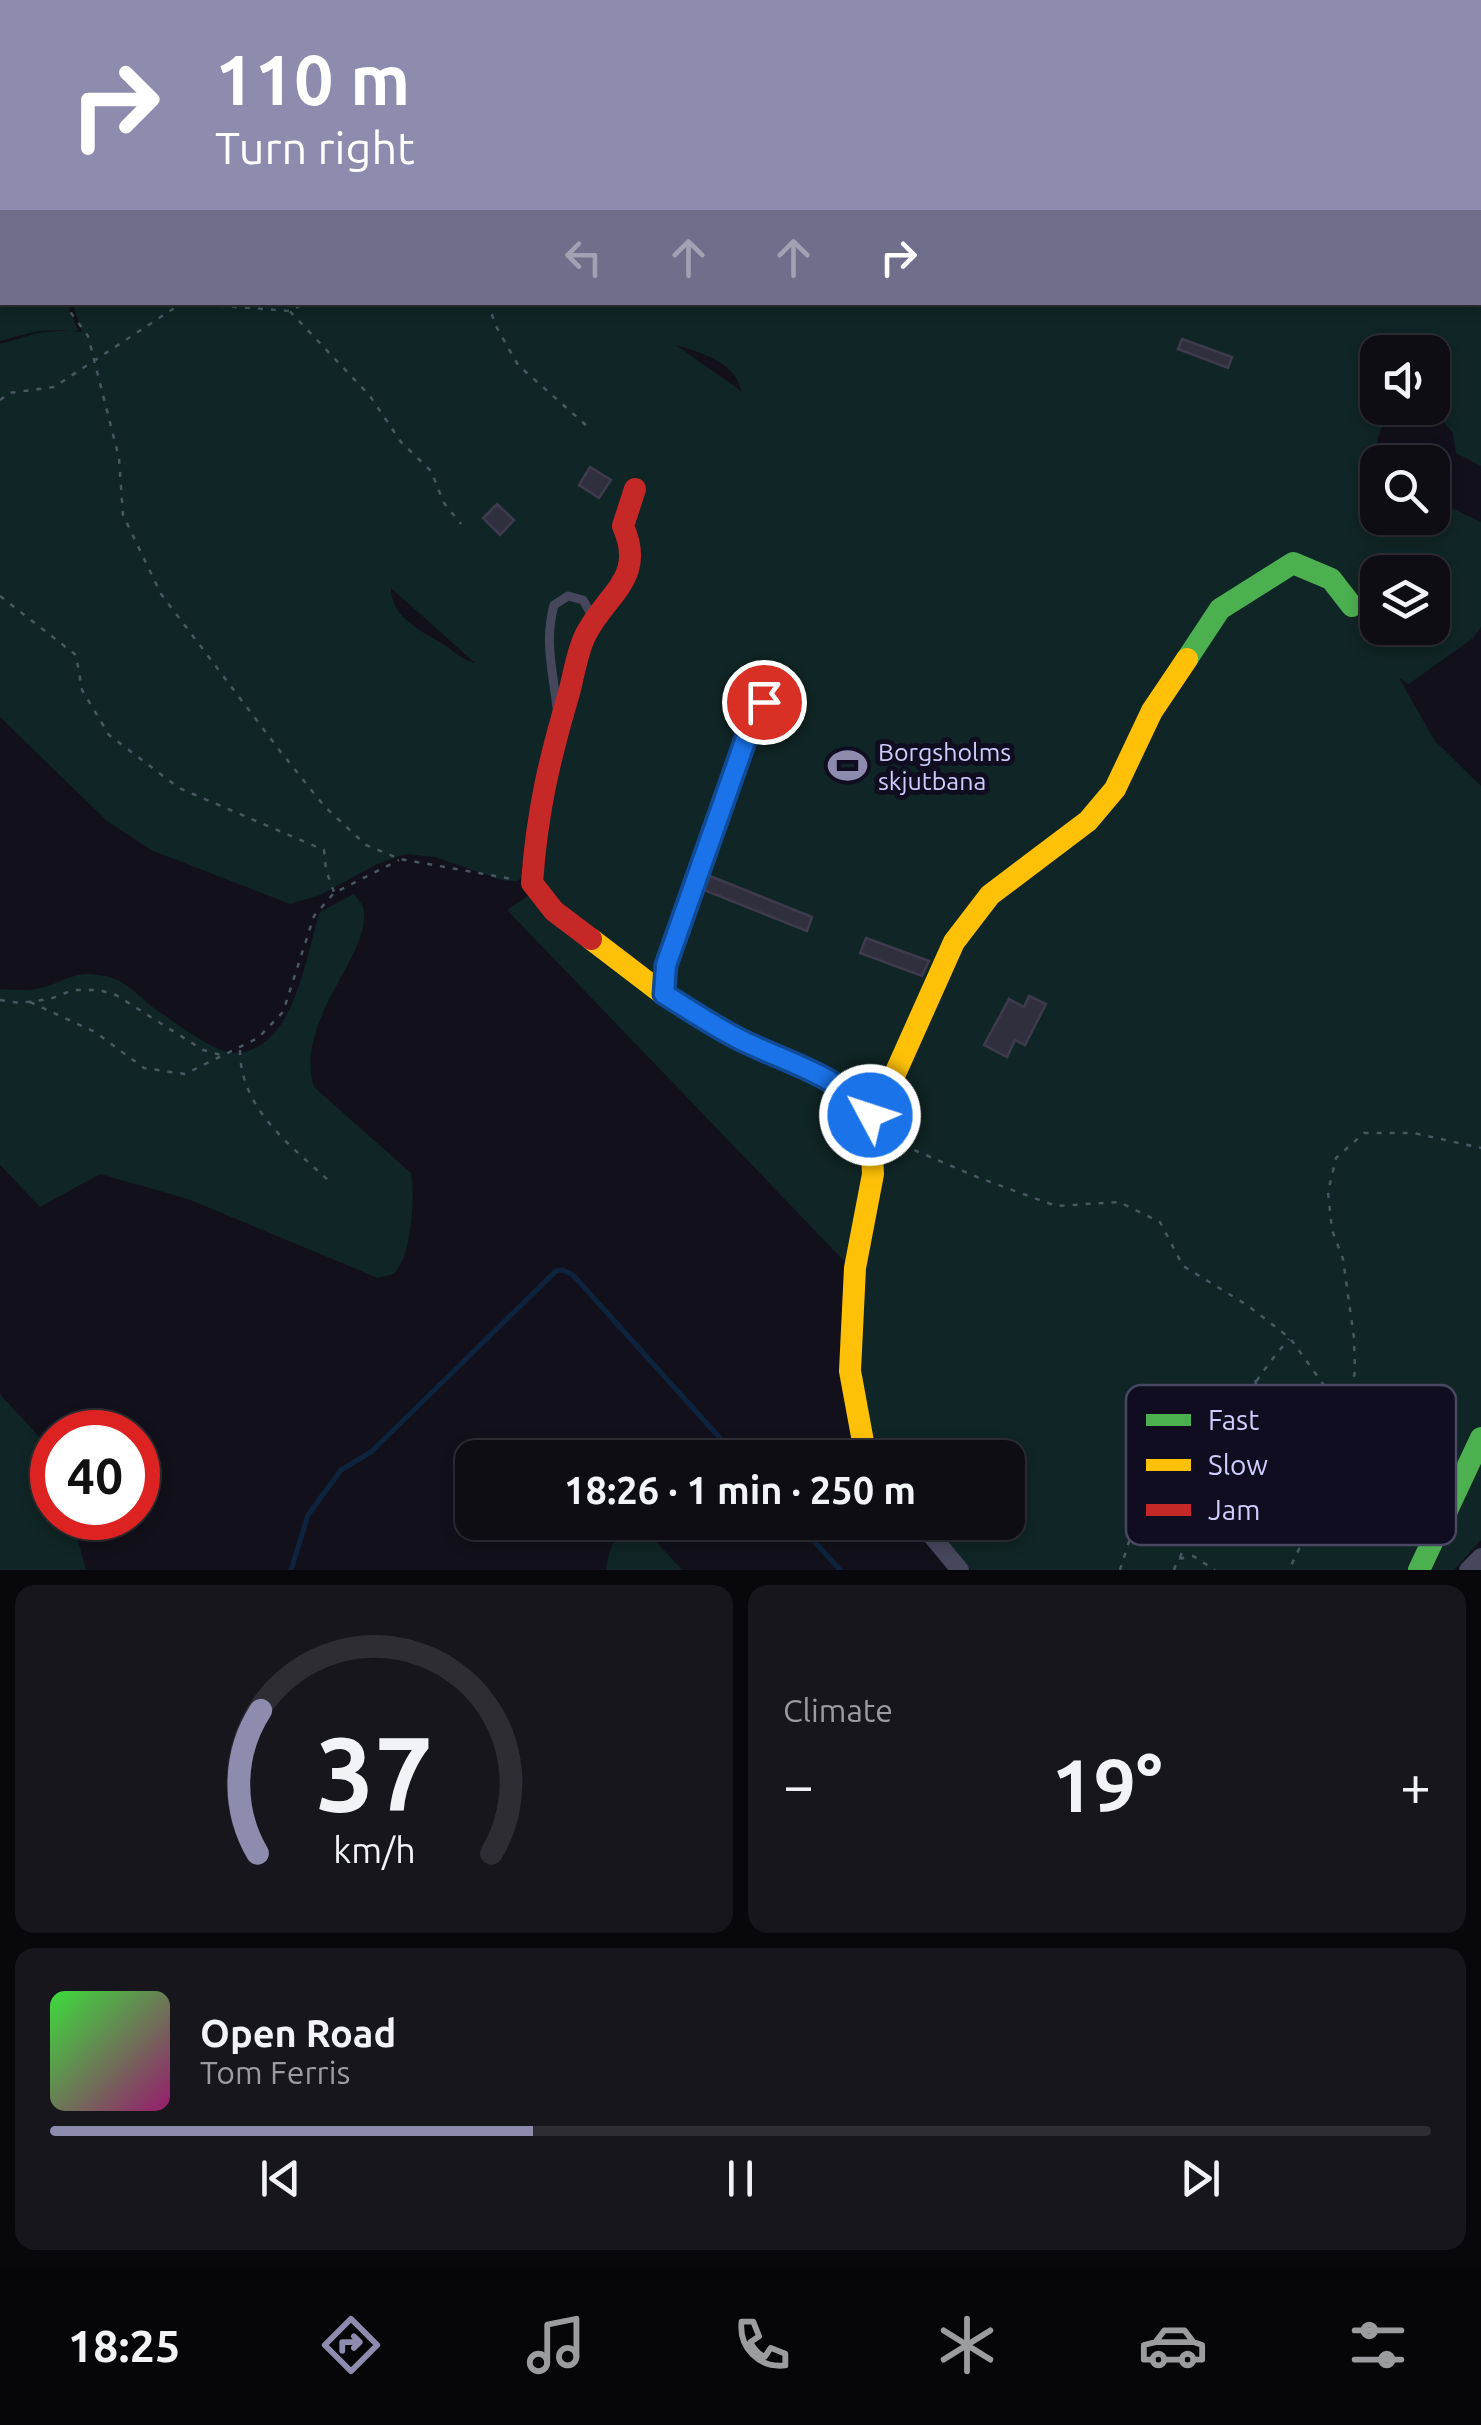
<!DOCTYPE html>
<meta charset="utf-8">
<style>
body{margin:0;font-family:Ubuntu,sans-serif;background:#17161d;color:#f1f3f6;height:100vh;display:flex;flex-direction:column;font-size:38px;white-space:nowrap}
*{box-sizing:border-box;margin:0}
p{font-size:32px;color:#9b9ca0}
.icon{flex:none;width:55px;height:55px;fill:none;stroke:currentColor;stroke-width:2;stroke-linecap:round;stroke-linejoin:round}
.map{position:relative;height:1570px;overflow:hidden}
.details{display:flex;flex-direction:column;gap:15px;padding:15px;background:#08070b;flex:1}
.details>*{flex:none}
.banner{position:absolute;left:0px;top:0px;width:1482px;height:305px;box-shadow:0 5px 15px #0003,0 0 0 2px #2e2d34;background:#8d8bae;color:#fff;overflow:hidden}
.fabs{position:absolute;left:1360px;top:335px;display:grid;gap:20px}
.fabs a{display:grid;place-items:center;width:90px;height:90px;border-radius:20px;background:#0e0d14;box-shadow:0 5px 15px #0003,0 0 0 2px #2e2d34;font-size:50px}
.speed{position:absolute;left:30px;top:1410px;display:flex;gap:20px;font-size:50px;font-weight:700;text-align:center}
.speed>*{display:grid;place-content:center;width:130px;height:130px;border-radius:50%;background:#0e0d14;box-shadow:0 5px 15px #0003,0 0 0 2px #2e2d34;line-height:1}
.speed .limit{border:15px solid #d22;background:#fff;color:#111}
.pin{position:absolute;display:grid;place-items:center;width:85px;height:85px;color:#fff;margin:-42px;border:5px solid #fff;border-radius:50%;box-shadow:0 2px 10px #0007}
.me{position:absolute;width:110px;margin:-55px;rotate:310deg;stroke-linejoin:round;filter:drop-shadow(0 0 8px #0008)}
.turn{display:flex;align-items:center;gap:35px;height:210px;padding:0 50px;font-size:45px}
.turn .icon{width:130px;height:130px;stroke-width:2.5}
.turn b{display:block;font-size:70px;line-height:85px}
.lanes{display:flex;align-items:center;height:95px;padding:0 50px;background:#0003;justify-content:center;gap:50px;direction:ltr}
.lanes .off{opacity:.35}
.big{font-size:75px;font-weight:700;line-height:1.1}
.details .widget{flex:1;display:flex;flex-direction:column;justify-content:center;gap:15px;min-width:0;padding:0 35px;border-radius:20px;background:#17161d}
.details .dial{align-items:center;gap:0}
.dial svg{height:260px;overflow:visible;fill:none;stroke:#2e2d34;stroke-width:7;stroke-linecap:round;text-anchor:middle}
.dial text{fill:#f1f3f6;stroke:none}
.song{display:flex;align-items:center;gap:30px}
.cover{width:120px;height:120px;border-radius:15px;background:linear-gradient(135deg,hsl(120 70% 55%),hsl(320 70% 35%))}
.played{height:10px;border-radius:5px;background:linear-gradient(90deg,#8d8bae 35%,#2e2d34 35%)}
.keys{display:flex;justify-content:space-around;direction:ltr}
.heat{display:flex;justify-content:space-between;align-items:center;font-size:55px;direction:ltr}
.details .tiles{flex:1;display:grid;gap:15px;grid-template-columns:1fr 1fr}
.widget:last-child{grid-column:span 2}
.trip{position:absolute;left:455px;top:1440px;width:570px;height:100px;border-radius:20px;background:#0e0d14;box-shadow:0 5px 15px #0003,0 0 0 2px #2e2d34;font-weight:700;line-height:100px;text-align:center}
.menu{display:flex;height:160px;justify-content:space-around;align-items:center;background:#060508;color:#9b9ca0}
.menu .icon{width:70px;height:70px}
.menu .current{color:#8d8bae}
.menu b{font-size:45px;color:#f1f3f6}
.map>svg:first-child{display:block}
.green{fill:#102525;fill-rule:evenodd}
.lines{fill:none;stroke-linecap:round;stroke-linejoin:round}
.stream{stroke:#0e233e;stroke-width:5}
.building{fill:#302f3d;stroke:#3e3b4e;stroke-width:2.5}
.path{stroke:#485762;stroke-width:2.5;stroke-dasharray:5 8;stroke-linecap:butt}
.lane{stroke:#46475c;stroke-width:9}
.street{stroke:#46475c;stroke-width:18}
.fast{stroke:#4caf50;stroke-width:22}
.slow{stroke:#ffc107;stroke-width:22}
.jam{stroke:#c62828;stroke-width:22}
.route-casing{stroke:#114b97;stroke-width:25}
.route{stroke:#1a73e8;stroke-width:18}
.labels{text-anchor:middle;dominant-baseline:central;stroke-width:10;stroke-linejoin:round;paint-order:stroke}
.poi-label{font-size:25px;fill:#cfcdfd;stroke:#0f0d1f;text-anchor:start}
.key{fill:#0f0d1f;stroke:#494762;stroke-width:2.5}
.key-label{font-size:28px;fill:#cfcdfd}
</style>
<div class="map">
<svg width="1481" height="1570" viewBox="0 0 1481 1570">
<rect width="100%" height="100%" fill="#12111b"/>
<!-- green -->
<path class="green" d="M0 0H1481V466L1456 453 1453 433 1437 415 1394 412C1378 427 1374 442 1381 462H1378V518H1432L1433 499 1481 522V627L1473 638 1409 684 1399 678 1435 741 1481 786V1431L1412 1570H971L930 1523 1008 1522V1458L877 1457 867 1415 846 1263 507 910 534 892 525 873 518 881H505L435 857 406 854 377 864 320 895 290 904 151 850 107 821 0 717V344L38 333 69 330 38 331 0 341V163H2V302L67 303 78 330 73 331 82 332 72 303 1480 302V2H2L0 162ZM676 345C701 353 736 362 741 391ZM1378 352H1432V408H1378ZM1378 572H1432V628H1378ZM391 588 474 662 475 663C463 660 456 653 446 646 423 631 391 619 391 588Z
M354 894C357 898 361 902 363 907 375 952 293 1019 314 1087L411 1173C415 1194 412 1260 393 1274 391 1275 381 1277 378 1278L188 1199 100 1174 40 1207 0 1165V989C10 989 21 991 31 990 66 985 71 966 112 978 129 983 145 1003 161 1013 178 1024 216 1054 235 1053 295 1051 305 956 320 912Z
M0 1394 52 1451V1518H72L86 1570H0Z
M1481 1449V1540L1454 1570H1429Z
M633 1527 650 1535 682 1570H606C609 1550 613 1536 633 1527Z"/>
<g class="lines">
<!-- stream -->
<path class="stream" d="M1314 2 1317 0
M797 1522 840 1570
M291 1570 308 1515 341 1470 371 1452 556 1271 563 1270 573 1275 738 1458"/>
</g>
<!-- building -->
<path class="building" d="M1182 339 1232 357 1228 368 1178 349Z
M590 467 611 480 599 498 579 485Z
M497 504 514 520 500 535 483 518Z
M710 876 812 917 807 931 704 890Z
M866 938 929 961 922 976 860 953Z
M1029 996 1046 1004 1025 1045 1015 1040 1007 1057 984 1045 1009 999 1024 1007Z"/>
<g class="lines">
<!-- path -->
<path class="path" d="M385 1 452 0
M123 2 124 0
M826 2 827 0
M0 116 2 117
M63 302 88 336 119 458 123 515 161 594 280 751 325 807 366 845 400 859 512 879
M281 302 370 396 401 442 431 471 444 503 461 524
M487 302 497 328 518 365 587 426
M0 400 9 393 54 387 182 303 290 311 307 302
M0 596 76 655 82 690 109 735 179 788 324 850 326 870 334 892
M0 1000 19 1003 50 999 73 990H99L116 995 203 1050 221 1055
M30 1002 95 1032 144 1068 185 1074 258 1038 283 1012 314 916 334 893 399 860
M240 1050C240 1108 289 1144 328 1180
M892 1137 907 1147 977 1177 1056 1206 1119 1202 1160 1222 1183 1266 1247 1305 1290 1338 1382 1466 1390 1494 1414 1536
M1255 1380 1268 1424 1287 1451 1291 1472 1308 1499 1300 1547 1289 1570
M1346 1415 1355 1371 1354 1338 1343 1259 1332 1230 1328 1192 1336 1158 1364 1133H1414L1481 1148
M1180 1558 1185 1542 1201 1526 1203 1488 1221 1451
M1120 1570 1140 1507 1177 1462 1221 1449C1240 1404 1257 1376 1289 1339
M1174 1570 1178 1559 1193 1556 1215 1570"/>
<!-- lane -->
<path class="lane" d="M557 708C553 671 544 642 554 605L568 596 583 600 590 612 589 620
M664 992 666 965 751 724 777 680"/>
<!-- street -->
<path class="street" d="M920 1522 960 1570
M1468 1570 1481 1557"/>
<!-- fast -->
<path class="fast" d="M1187 659 1220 609 1293 563 1331 579 1352 606
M1419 1570 1481 1438"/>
<!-- slow -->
<path class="slow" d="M591 939 663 994 737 1038 824 1078 859 1101 870 1115 873 1174 855 1268 850 1371 866 1458
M870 1115 890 1085 954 942 990 895 1088 821 1115 789 1152 711 1187 659"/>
<!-- jam -->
<path class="jam" d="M591 939 554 911 532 883C537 812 549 761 569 693 574 675 577 651 586 634 608 592 646 578 623 526L635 489"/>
</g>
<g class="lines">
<defs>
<path id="route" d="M764 702 751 724 666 965 664 994C688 1009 712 1025 737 1038 781 1061 839 1074 870 1115"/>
</defs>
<!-- route casing -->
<use href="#route" class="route-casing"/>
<!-- route -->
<use href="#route" class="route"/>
</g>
<!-- icons -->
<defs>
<symbol id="stadium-bare" viewBox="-9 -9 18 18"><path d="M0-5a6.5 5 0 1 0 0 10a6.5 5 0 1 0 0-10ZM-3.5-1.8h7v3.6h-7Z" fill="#8d8bae" stroke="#0f0d1f" stroke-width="2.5" paint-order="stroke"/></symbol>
</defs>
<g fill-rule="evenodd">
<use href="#stadium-bare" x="820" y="738" width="55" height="55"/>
</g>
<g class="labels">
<!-- poi labels -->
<g class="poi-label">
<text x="878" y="752">Borgsholms<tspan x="878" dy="29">skjutbana</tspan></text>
</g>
</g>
<!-- legend -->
<rect x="1126" y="1385" width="330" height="160" rx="15" class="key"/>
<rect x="1146" y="1414" width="45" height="12" fill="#4caf50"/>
<rect x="1146" y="1459" width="45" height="12" fill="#ffc107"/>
<rect x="1146" y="1504" width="45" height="12" fill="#c62828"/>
<g class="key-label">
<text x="1208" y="1430">Fast</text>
<text x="1208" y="1475">Slow</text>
<text x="1208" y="1520">Jam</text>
</g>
</svg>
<div class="fabs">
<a><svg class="icon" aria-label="sound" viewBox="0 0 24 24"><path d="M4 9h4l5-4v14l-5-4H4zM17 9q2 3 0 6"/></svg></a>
<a><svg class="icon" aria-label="search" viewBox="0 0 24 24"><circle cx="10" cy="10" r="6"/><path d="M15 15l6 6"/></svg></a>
<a><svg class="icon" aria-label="layers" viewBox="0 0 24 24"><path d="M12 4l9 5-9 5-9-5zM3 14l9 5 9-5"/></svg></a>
</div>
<div class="speed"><div class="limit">40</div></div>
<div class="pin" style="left:764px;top:702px;background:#d93025"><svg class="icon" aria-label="arrive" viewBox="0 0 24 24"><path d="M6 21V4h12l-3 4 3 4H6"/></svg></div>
<svg class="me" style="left:870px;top:1115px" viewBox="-20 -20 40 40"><circle r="17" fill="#1a73e8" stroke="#fff" stroke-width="3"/><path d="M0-11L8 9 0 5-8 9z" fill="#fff"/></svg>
<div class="trip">18:26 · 1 min · 250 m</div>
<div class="banner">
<div class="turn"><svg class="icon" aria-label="right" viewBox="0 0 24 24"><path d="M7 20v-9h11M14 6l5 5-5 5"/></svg><div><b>110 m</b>Turn right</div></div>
<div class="lanes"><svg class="icon off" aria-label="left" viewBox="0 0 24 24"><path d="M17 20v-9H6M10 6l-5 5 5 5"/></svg><svg class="icon off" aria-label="ahead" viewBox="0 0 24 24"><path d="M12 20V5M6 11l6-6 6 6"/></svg><svg class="icon off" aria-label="ahead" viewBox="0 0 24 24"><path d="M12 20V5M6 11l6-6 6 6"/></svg><svg class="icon" aria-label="right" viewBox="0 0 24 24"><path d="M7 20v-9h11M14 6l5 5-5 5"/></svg></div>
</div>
</div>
<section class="details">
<div class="tiles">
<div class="widget dial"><svg viewBox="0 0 100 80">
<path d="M14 69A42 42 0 1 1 86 69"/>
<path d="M14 69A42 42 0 0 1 15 25" stroke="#8d8bae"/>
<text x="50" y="56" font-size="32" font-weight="700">37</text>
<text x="50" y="72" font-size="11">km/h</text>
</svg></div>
<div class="widget"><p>Climate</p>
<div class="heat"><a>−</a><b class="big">19°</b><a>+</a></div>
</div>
<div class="widget">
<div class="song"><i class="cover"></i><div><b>Open Road</b><p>Tom Ferris</p></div></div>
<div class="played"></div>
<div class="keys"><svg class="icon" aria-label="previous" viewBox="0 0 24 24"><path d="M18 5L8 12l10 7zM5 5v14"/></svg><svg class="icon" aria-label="pause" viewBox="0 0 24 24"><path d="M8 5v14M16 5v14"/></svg><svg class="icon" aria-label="next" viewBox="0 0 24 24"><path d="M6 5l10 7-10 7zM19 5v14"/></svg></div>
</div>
</div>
</section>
<nav class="menu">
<b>18:25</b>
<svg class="icon current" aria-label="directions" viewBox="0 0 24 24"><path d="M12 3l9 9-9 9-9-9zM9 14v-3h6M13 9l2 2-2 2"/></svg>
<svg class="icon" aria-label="music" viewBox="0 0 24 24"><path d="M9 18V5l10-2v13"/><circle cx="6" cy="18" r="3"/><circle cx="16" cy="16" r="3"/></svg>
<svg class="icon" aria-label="phone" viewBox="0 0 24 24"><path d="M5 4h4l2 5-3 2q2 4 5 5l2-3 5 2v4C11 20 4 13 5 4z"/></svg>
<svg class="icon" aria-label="climate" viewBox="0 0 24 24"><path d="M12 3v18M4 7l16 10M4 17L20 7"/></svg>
<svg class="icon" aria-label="car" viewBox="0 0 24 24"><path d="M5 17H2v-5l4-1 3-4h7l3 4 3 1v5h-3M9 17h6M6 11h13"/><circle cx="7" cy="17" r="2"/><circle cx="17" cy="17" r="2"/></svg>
<svg class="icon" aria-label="filters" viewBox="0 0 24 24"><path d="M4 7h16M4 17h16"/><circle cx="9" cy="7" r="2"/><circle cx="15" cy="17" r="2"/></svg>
</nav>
